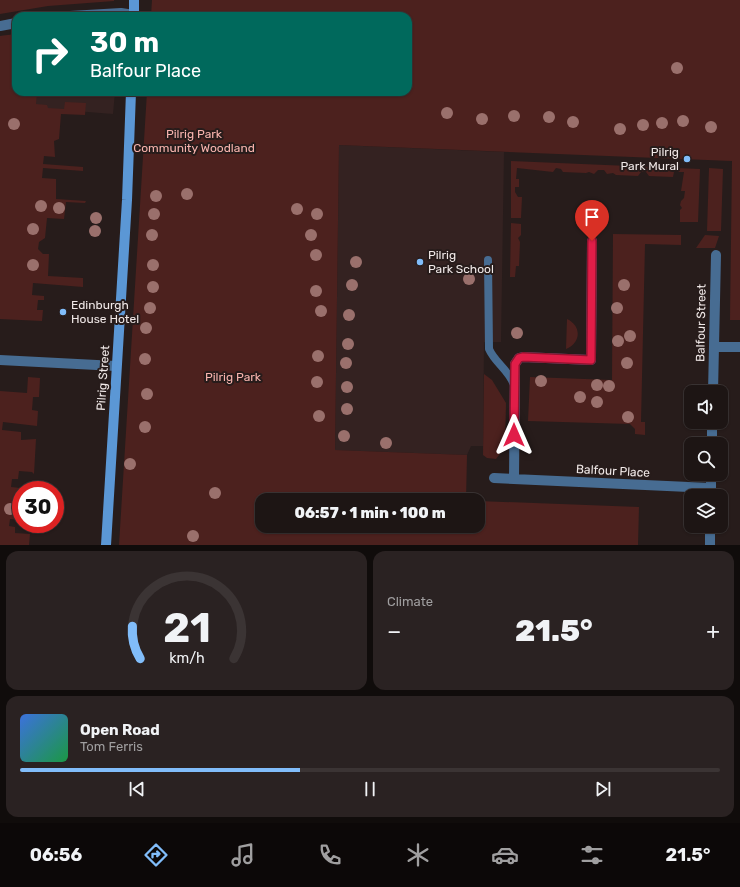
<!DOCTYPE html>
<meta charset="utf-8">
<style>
body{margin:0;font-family:Rubik,sans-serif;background:#2a2222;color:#f1f3f6;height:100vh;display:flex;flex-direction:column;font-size:15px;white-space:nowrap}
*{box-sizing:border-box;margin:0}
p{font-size:13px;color:#a09fa0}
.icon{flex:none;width:22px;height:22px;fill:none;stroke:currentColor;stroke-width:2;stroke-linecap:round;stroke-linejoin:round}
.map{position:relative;height:545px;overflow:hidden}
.panel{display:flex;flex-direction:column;gap:6px;padding:6px;background:#100c0b;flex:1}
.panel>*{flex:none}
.guide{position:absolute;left:12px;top:12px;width:400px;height:84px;border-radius:12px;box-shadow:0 1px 3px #0004,0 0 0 1px #3b3434;background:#00695c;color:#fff;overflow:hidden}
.buttons{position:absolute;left:684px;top:385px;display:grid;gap:8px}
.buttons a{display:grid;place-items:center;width:44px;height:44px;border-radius:8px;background:#1d1514;box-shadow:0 1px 3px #0004,0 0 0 1px #3b3434;font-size:20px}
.speed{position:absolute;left:12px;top:481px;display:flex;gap:8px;font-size:20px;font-weight:700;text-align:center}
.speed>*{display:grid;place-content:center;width:52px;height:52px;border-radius:50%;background:#1d1514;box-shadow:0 1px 3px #0004,0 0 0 1px #3b3434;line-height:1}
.speed .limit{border:6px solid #d22;background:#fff;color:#111}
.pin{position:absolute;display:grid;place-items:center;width:34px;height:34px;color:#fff;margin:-41px -17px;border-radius:50% 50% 50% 0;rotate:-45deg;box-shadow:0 0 4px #0007}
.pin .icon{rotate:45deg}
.me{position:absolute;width:44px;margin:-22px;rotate:0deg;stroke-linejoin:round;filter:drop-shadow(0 0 3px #0008)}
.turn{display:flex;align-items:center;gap:14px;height:84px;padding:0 12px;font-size:18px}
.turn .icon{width:52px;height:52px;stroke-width:2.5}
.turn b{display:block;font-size:28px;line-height:34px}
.big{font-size:30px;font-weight:800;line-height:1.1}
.panel .card{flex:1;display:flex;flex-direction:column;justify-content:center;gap:6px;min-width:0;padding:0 14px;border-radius:12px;background:#2a2222}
.panel .dial{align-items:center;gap:0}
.dial svg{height:104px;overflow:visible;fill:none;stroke:#3b3434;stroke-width:7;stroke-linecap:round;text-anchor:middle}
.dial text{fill:#f1f3f6;stroke:none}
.song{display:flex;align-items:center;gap:12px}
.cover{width:48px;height:48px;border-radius:6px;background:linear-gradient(135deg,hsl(220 70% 55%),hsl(140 70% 35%))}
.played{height:4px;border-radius:2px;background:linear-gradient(90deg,#81bdfa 40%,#3b3434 40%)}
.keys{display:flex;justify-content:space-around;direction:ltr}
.heat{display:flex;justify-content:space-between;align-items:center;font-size:22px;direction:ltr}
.panel .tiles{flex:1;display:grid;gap:6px;grid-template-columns:1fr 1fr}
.card:last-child{grid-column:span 2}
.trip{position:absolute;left:255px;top:493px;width:230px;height:40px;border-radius:12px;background:#1d1514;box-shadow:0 1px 3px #0004,0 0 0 1px #3b3434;font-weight:800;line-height:40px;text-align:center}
.dock{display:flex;height:64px;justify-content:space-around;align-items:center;background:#0c0808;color:#a09fa0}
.dock .icon{width:28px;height:28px}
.dock .current{color:#81bdfa}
.dock b{font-size:18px;color:#f1f3f6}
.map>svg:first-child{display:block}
.built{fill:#342221}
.green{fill:#4c211e}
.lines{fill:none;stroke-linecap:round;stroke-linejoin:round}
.lane{stroke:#476c92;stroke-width:8}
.street{stroke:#476c92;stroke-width:10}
.secondary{stroke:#5b97d5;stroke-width:10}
.tree{fill:#9a706c}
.route-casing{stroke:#92132f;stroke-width:10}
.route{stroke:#e11d48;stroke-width:7}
.poi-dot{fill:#81bdfa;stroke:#271c1b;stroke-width:1.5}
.labels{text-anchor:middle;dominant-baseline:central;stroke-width:4;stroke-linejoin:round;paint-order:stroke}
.park-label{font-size:12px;fill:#f8b4ae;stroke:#271c1b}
.poi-label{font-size:12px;fill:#f0e8e7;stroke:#271c1b;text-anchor:start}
.street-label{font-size:12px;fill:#f0e8e7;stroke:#271c1b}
</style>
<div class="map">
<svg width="740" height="545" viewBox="0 0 740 545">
<rect width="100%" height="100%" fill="#271c1b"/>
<!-- built -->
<path class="built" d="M16 34V92H115L113 114 0 105V36Z
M339 145 504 152 501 342H484L483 446H471L467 455 335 450Z"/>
<!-- green -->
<path class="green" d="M0 0H114V1L48 6 0 14Z
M152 0H740V320H730L732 161 339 145 335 450 467 455 466 500H262V526H478V501L639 507 638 545H119L147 92H408V16H151Z
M16 34V92H37L36 104 47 105 48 108 64 109 65 102 86 103 85 115 61 114 59 139 54 141 55 157 44 156 43 164 83 167V171L43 168 42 178 56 179V199L86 201 85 203 66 202 64 219 47 218 45 238 39 242 38 249 43 254H49L48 276 83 278V287L33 283 32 295 44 296V300H38L37 310H43L42 321 0 319V36Z
M511 161 700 169 698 222H680V210L682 208 680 205 681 201 684 198 685 191H681L684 172H674L673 177 649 176 646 172H641L638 176 616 175 613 173 607 174 604 170H598L594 174 589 172 586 173 563 172 561 169 556 168 553 172 517 168 516 179H519V187H515V192L518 197H522L521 218H511Z
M709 168 723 169 721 231H707Z
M511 223 521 224V235L518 238 520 242 519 266H516L515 277H510Z
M613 234 681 235V245L645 244 641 422H645V435L635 434V429L630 424 528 421 530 377 612 380Z
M705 235 719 236 715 248H696Z
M567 319C582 326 581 343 566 349Z
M484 374 492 380 506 403 505 447 496 459 487 458 483 455Z
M28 377 40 378 39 397H33L32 410 38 411 37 426 3 422 2 430 21 432V440L36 439 34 474 32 472 19 471 18 479H12L11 487 30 489V487H33V490H21V520L10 519 9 526 15 527V533L30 534 29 545H0V391L27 393Z"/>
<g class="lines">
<!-- lane -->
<path class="lane" d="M488 260 489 349C495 363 509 370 514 385"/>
<!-- street -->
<path class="street" d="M70 16 121 13 134 15
M0 26 16 23
M714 347H740
M0 360 116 366
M713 392 716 255
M712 444V422
M494 478 711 488
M514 479 515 364 519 358 523 357 591 360 592 241
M711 496V474
M710 545V526"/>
<!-- secondary -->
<path class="secondary" d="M134 16V0
M106 545 127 200 131 92"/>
</g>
<!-- trees -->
<g class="tree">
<circle cx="677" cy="68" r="6"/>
<circle cx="447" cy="113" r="6"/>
<circle cx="514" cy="116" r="6"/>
<circle cx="549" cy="117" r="6"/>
<circle cx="482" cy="119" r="6"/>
<circle cx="683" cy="121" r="6"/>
<circle cx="573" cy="122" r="6"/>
<circle cx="662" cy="123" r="6"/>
<circle cx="14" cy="124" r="6"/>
<circle cx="643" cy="125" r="6"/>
<circle cx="711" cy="127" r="6"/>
<circle cx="620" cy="129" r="6"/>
<circle cx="187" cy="194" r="6"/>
<circle cx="156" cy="196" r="6"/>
<circle cx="41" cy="206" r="6"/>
<circle cx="59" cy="208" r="6"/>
<circle cx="297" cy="209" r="6"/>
<circle cx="154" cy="214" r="6"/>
<circle cx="317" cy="214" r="6"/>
<circle cx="96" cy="218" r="6"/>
<circle cx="33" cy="229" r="6"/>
<circle cx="95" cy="231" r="6"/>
<circle cx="152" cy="235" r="6"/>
<circle cx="311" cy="235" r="6"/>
<circle cx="316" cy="255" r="6"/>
<circle cx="356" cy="262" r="6"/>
<circle cx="33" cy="265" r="6"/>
<circle cx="153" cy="265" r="6"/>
<circle cx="469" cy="279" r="6"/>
<circle cx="352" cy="285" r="6"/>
<circle cx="624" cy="285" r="6"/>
<circle cx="153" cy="287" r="6"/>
<circle cx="316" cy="291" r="6"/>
<circle cx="150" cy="308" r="6"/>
<circle cx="617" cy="308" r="6"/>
<circle cx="321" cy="311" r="6"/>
<circle cx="349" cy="315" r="6"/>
<circle cx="146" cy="328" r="6"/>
<circle cx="517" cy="333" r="6"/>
<circle cx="630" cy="336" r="6"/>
<circle cx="618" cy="341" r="6"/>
<circle cx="348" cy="344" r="6"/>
<circle cx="318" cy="356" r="6"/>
<circle cx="145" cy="359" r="6"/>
<circle cx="346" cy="363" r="6"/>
<circle cx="627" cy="363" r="6"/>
<circle cx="541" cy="381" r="6"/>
<circle cx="317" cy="382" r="6"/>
<circle cx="597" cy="385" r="6"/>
<circle cx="609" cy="386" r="6"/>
<circle cx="347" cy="387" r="6"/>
<circle cx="147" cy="394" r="6"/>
<circle cx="580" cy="397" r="6"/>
<circle cx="597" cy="402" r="6"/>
<circle cx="347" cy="409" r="6"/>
<circle cx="319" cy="416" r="6"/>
<circle cx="628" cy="417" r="6"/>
<circle cx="145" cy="427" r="6"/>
<circle cx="344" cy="436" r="6"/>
<circle cx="386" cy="443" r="6"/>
<circle cx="130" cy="464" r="6"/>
<circle cx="215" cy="493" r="6"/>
<circle cx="10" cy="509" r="6"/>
<circle cx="193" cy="536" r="6"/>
</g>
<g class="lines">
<defs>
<path id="route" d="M514 435 515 364 519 358 523 357 591 360 592 241"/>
</defs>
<!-- route casing -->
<use href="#route" class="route-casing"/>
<!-- route -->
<use href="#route" class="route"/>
</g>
<!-- markers -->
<g class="poi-dot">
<circle cx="687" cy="159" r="4"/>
<circle cx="420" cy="262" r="4"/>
<circle cx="63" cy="312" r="4"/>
</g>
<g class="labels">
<!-- park labels -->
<g class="park-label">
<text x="194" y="134">Pilrig Park<tspan x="194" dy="14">Community Woodland</tspan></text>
<text x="233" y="377">Pilrig Park</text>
</g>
<!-- poi labels -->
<g class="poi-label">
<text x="679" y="152" text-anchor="end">Pilrig<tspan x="679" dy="14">Park Mural</tspan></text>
<text x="428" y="255">Pilrig<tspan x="428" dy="14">Park School</tspan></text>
<text x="71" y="305">Edinburgh<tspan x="71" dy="14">House Hotel</tspan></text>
</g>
<!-- street labels -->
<g class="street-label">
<text transform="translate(701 323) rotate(-89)">Balfour Street</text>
<text transform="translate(103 378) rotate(-86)">Pilrig Street</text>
<text transform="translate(613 471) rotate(3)">Balfour Place</text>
</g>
</g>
</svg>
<div class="buttons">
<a><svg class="icon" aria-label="sound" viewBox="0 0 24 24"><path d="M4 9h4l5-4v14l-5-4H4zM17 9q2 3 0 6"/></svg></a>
<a><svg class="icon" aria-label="search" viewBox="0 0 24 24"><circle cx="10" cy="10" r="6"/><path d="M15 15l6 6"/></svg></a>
<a><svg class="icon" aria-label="layers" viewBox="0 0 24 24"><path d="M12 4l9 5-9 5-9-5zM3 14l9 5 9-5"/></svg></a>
</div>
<div class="speed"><div class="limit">30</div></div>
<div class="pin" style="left:592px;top:241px;background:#d93025"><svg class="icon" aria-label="arrive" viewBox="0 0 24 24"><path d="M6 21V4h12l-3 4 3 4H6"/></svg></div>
<svg class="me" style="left:514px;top:435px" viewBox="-20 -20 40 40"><path d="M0-17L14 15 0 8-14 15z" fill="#e11d48" stroke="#fff" stroke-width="4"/></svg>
<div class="trip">06:57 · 1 min · 100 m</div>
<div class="guide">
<div class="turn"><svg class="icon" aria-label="right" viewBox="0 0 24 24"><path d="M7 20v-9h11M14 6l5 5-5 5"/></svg><div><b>30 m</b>Balfour Place</div></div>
</div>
</div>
<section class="panel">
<div class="tiles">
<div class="card dial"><svg viewBox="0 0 100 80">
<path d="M14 69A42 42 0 1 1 86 69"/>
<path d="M14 69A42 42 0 0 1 8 44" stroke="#81bdfa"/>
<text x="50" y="56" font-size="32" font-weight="700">21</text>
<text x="50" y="72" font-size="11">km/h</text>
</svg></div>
<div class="card"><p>Climate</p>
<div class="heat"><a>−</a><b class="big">21.5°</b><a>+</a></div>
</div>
<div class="card">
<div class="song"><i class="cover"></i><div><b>Open Road</b><p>Tom Ferris</p></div></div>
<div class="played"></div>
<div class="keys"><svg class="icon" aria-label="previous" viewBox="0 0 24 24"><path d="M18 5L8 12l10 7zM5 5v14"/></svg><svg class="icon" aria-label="pause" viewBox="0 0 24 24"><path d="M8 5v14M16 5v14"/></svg><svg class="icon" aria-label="next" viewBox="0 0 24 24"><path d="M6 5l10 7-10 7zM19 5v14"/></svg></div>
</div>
</div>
</section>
<nav class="dock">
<b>06:56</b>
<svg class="icon current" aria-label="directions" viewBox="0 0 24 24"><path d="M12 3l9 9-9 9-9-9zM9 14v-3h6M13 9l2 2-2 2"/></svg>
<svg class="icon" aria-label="music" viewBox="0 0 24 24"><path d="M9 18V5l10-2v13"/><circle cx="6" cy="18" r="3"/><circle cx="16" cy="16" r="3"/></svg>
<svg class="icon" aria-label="phone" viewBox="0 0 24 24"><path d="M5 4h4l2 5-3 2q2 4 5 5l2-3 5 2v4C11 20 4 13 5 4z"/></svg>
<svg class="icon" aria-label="climate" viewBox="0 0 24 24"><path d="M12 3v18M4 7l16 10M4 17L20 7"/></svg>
<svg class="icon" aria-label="car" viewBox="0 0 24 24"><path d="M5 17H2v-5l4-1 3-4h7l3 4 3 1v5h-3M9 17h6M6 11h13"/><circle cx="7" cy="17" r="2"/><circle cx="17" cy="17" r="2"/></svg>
<svg class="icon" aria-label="filters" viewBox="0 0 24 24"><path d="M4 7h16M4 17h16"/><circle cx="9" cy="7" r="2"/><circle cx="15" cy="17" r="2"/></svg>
<b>21.5°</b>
</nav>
